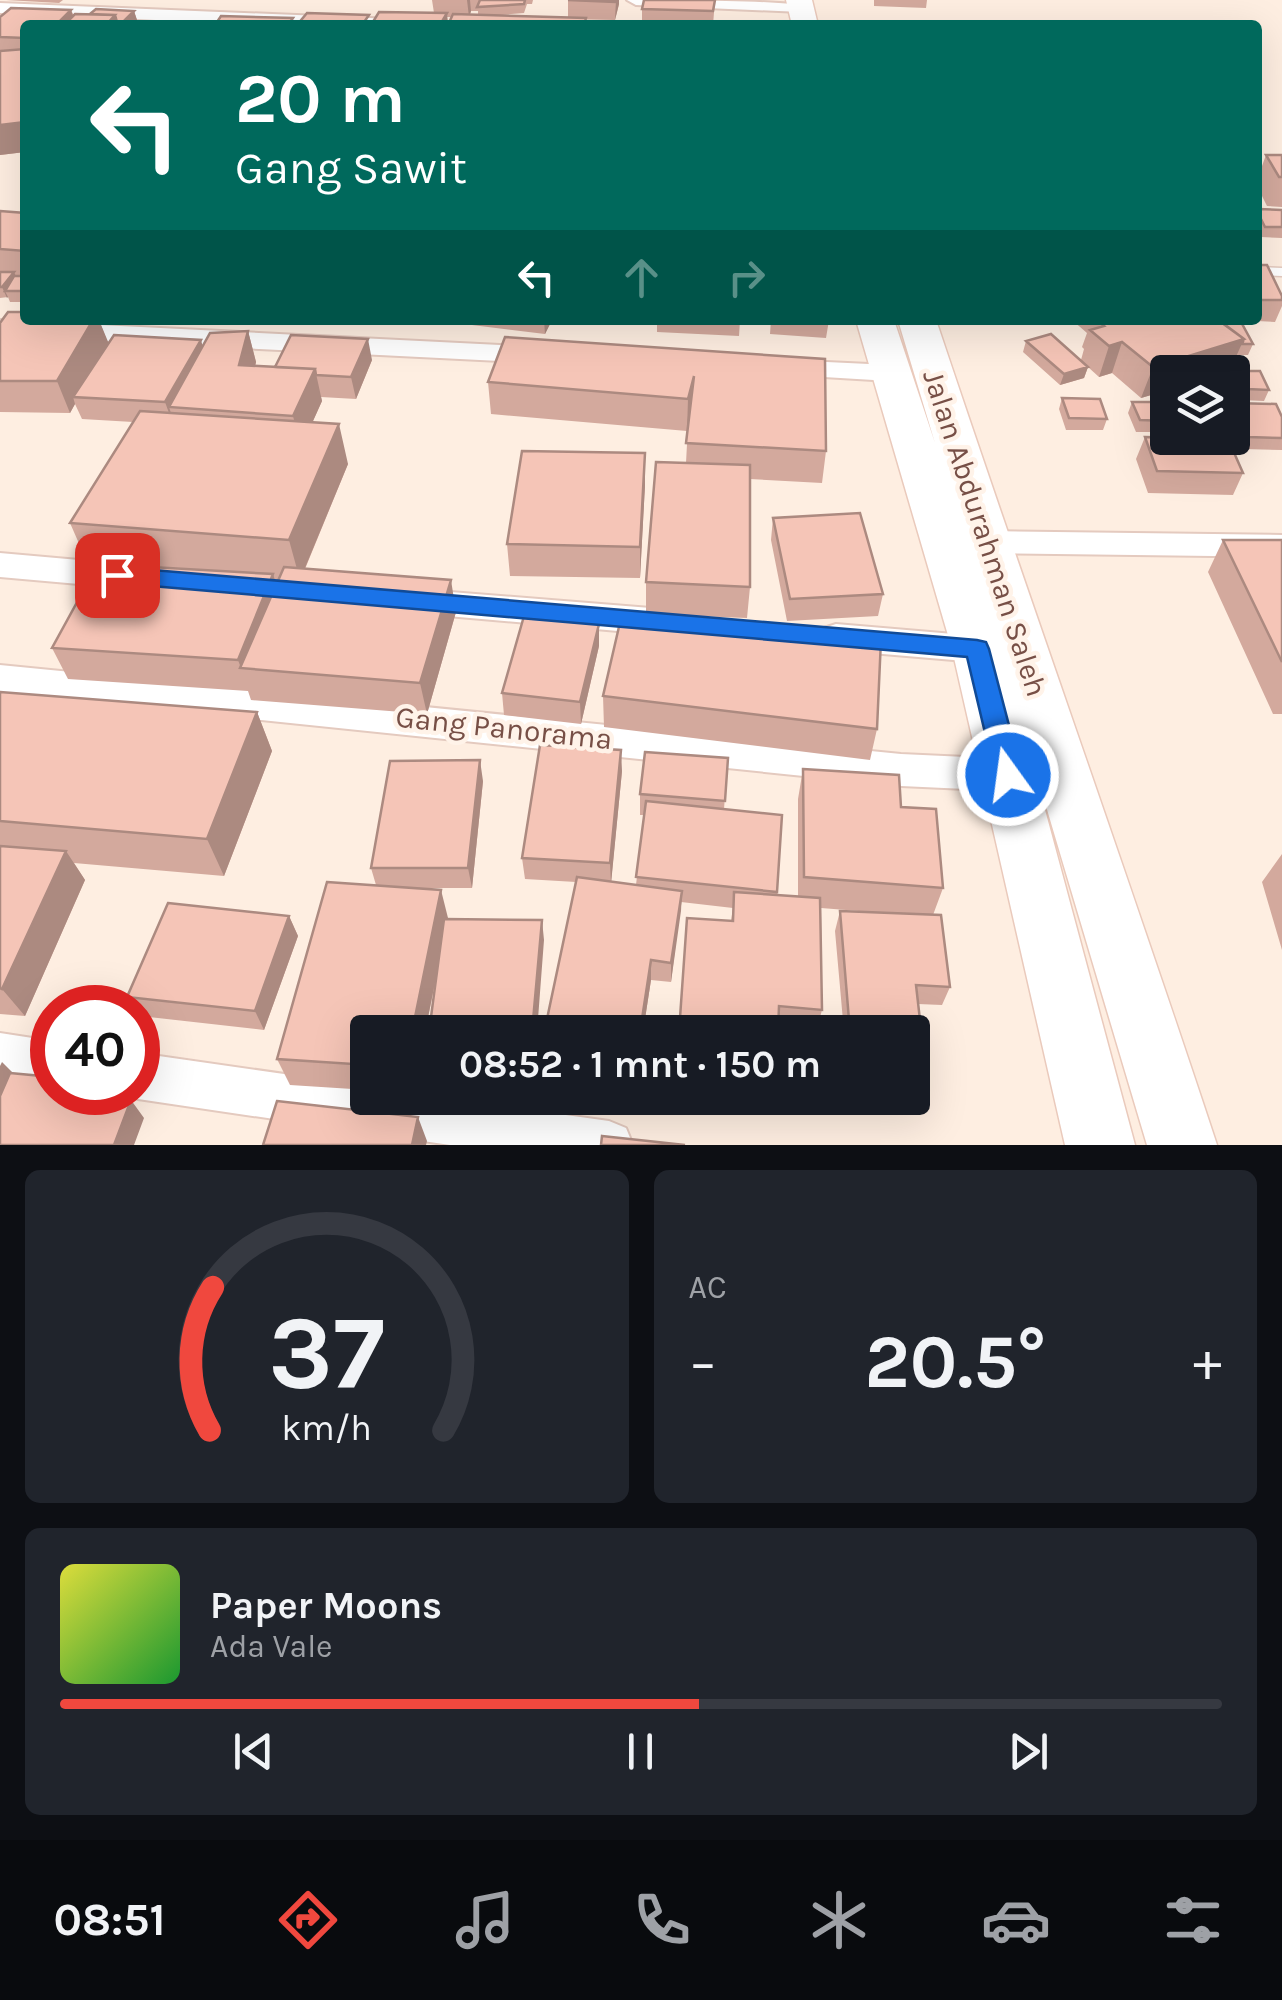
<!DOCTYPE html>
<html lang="id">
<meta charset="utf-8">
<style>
body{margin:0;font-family:Karla,sans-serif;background:#20242c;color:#f1f3f6;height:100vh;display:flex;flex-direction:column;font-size:38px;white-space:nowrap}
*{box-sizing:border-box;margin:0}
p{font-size:32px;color:#9ea1a6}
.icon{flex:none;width:55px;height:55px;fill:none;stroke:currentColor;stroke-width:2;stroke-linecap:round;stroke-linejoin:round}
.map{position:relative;height:1145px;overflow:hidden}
.panel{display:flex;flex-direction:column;gap:25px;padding:25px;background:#0d0f14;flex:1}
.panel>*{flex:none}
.top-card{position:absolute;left:20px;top:20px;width:1242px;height:305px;border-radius:10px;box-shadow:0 10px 40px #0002;background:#00695c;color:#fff;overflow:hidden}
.tools{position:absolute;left:1150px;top:355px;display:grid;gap:20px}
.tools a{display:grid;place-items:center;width:100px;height:100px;border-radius:10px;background:#171b24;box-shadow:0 10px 40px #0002;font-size:50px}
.speed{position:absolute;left:30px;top:985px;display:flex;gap:20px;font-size:50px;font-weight:700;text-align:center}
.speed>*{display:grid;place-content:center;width:130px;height:130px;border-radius:50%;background:#171b24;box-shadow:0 10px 40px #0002;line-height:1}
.speed .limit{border:15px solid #d22;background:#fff;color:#111}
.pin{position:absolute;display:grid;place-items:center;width:85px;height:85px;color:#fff;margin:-42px;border-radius:20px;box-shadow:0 5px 15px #0006}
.me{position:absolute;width:110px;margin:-55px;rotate:346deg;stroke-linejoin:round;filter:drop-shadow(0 0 8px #0008)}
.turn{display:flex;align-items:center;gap:35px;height:210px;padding:0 50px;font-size:45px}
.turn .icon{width:130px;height:130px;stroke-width:2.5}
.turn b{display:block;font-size:70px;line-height:85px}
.lanes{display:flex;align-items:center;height:95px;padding:0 50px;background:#0003;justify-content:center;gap:50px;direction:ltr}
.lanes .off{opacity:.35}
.big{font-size:75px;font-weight:700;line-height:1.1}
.panel .card{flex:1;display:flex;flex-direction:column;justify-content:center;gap:15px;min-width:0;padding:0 35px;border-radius:15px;background:#20242c}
.panel .dial{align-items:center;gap:0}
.dial svg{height:260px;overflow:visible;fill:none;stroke:#363941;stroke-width:7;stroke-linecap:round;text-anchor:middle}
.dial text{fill:#f1f3f6;stroke:none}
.song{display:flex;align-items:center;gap:30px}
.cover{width:120px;height:120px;border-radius:15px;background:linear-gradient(135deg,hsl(60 70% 55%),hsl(130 70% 35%))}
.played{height:10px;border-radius:5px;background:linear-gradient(90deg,#f0483e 55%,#363941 55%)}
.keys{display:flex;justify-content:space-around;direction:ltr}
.heat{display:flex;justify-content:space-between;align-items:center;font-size:55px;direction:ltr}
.panel .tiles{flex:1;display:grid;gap:25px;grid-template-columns:1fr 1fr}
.card:last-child{grid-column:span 2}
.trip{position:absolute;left:350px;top:1015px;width:580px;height:100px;border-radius:10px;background:#171b24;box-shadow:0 10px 40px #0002;font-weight:700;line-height:100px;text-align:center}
.menu{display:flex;height:160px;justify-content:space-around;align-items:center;background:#090b0e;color:#9ea1a6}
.menu .icon{width:70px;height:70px}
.menu .on{color:#f0483e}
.menu b{font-size:45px;color:#f1f3f6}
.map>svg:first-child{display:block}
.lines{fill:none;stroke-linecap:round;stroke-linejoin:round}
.lane-casing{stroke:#e4cabf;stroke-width:3}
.street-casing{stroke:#e4cabf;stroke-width:4}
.secondary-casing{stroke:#eacabc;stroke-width:3}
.lane{fill:#fff;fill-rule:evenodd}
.street{fill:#fff;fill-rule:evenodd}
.secondary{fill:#fff;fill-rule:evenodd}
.wall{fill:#d3a99d;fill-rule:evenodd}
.shaded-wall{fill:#ac8a80}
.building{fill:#f5c5b7;stroke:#ac8a80;stroke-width:2.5}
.route{fill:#1a73e8;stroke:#114b97;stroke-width:2.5}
.labels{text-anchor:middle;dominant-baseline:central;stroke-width:9;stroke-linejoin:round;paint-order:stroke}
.street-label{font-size:30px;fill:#774f46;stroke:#fff3e9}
</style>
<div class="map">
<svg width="1282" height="1145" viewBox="0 0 1282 1145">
<rect width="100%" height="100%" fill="#feeee1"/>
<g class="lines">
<defs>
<path id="lane" d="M1258 267 1282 268V276L1258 275Z"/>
<path id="street" d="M627 0C658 0 792 0 810 7L801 12 636 5Z
M0 3 394 19 403 25H267L0 13Z
M0 320 541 347 554 355 541 363 0 336Z
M784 360 890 365 904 373 890 381 774 374 770 368 774 362Z
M987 531 1282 535V557L987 553 976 550 971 542 976 534Z
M0 553 135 565 147 569 151 577 147 585 135 589 0 577Z
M413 589 663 609 675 613 680 622 675 631 663 635 413 613 401 610 396 601 401 592Z
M836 624 977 636 989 640 994 649 989 658 977 662 836 650 824 646 819 637 824 628Z
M0 665 901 754 1009 759 1022 764 1028 775 1022 786 1009 791 901 786 0 693Z
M0 1033 52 1041V1085L0 1077Z
M138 1053 368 1086V1098H444L609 1121 626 1128 633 1145H450L138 1099 123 1092H138Z"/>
<path id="secondary" d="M786 0H812L818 25H792Z
M856 320H894L935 443 898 320H936C1028 596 1126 869 1217 1145H1147L1026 739 1135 1145H1065L952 649Z"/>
</defs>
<!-- lane casing -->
<use href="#lane" class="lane-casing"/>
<!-- street casing -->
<use href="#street" class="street-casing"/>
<!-- secondary casing -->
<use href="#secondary" class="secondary-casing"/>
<!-- lane -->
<use href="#lane" class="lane"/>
<!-- street -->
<use href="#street" class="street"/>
<!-- secondary -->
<use href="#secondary" class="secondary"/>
</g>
<!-- wall -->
<path class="wall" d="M6 0H63L59 3Z
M432 0H533L532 4H527L524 13 489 16 568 18V0H619V4L615 20 447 17 448 25 434 13ZM471 11H478V15H470Z
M715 0 713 25H642V9Z
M874 0H927L926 8 874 6Z
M71 10 74 16 134 11 137 20 132 25H25V152L0 155V17Z
M1266 155H1282V207L1267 206 1258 188V177Z
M1258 209 1282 210V238L1261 237 1258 231Z
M0 211 25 213V302H10L8 297 0 298Z
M1258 265 1282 296V306L1275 322 1237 320H1258Z
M25 320H99L108 344 203 346 248 331 256 362 255 366 275 367 372 360 356 399 321 397 322 401 312 423 348 464 305 569 456 612 427 714 251 700 248 691 68 679 52 648 98 564H88L70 523 133 422 82 419 75 404 70 413 0 412V323Z
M464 320H552L545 334 464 324Z
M657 320H740L739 336 657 332Z
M771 320H829L826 338 770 334Z
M1072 320H1218L1253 344 1248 355H1237L1230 370 1223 372H1168V390L1141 398 1112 373 1099 377 1088 367 1084 378 1060 385 1023 352 1026 341 1081 360 1084 349 1082 347 1087 333Z
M825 359 826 451 822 483 750 479V587L747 618 646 614V582L686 463 688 425 687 431 491 414 488 382Z
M1238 371 1269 390 1264 401 1242 400 1233 382Z
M1062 398 1107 419 1103 430H1066L1059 409Z
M1132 402H1168V432H1136L1128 413Z
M1232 403 1282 417V450L1243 449 1232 427Z
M1145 437 1243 473 1233 495 1148 493 1136 459Z
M645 485 640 578 510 576 507 544Z
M773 518 883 594 878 616 787 621 771 540Z
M1223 540H1282V714H1273L1208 572Z
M599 646 581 724 504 715 502 693Z
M0 692 257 712 272 751 224 876 74 863 85 880 25 1016 0 1014Z
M603 696 877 729 870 760 604 727Z
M728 758 724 809 782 815 777 895 798 897V799L803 769 901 807 943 888 933 915 950 987 942 1005 918 1004 924 1055 917 1073H912V1032H844L835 931 840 911 884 913 821 908 822 1010 816 1032H679L731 921 733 908 681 902 671 982 651 980 643 1032H549L547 1019 576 882 525 879 522 858 622 771 611 882 636 885 644 815H640V794Z
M483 781 472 888H424L448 919 544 940 436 979 425 1032H368V1090L290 1085 277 1059 376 885 371 868Z
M1282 854V950L1262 882Z
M289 916 298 936 264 1030 140 1016 138 1012V1008H134L127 997Z"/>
<!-- shaded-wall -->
<path class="shaded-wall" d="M467 0H470L471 11 469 17Z
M616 0H619V4L615 20Z
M71 10 76 25H56Z
M134 11 137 20 132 25H124L123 22Z
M447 13 448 25H440Z
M115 15 118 25H106Z
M25 122V152L0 155V125Z
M14 272 19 283 5 291 8 297 7 298 2 287Z
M93 320H99L109 344 73 397 75 404 70 413 57 381Z
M544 320H552L545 334Z
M248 331 256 362 248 397 239 365Z
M368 339 372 360 356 399 351 377Z
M1244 339 1230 370 1223 372H1168V390L1141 398 1153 367Z
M201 340 207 362 169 407 174 422 173 424 165 402Z
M1122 342 1112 373 1099 377 1109 346Z
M1088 367 1084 378 1060 385 1064 374Z
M315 369 322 401 301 448 293 416Z
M694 376 693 407 687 431 688 399Z
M339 424 348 464 300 580 289 540Z
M645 453V485L640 578V547Z
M273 574 283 605 241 668 238 660Z
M451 580 456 612 427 714 420 683Z
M599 624V646L581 724 580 702Z
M257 712 272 751 224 876 207 839Z
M621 750 622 771 611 884 610 863Z
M480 760 483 781 472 888 468 868Z
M66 851 85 880 25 1016 2 989Z
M441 890 448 918 425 1032H412Z
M682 891 681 911 671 982V963Z
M289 916 298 936 264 1030 255 1011Z
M542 920 544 940 537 1032H532Z
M651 960V980L643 1032H640Z
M2 1062 19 1079 0 1120V1066Z
M89 1092H110L102 1113 87 1096Z
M131 1100 144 1118 134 1145H114Z
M418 1117 427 1141 426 1145H412Z"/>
<!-- building -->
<path class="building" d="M480 0H525L524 4 477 7Z
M568 0H616L615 2Z
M644 0H715L713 11 642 9Z
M11 8 71 10 56 25H25V38L0 37V17Z
M96 9 134 11 123 22H117L115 15 90 14Z
M379 12 447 13 440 25H371Z
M307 13 369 15 362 25H297Z
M75 14 115 15 106 25H64Z
M453 14 586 18 584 25H448Z
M221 16 293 18 288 25H215Z
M25 49V122L0 125V51Z
M1266 155H1282V177H1279Z
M1258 209 1282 210V227H1265L1258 213Z
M0 211 25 213V251L0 249Z
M1258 265H1267L1282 296V300H1258Z
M0 272H14L2 287H0Z
M14 276H25V286L22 291H5Z
M8 312H25V320H93L57 381H0V323Z
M1096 320H1218L1244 339 1153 367 1122 342 1109 346 1090 330 1104 326Z
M1220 321 1241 322 1253 344H1242L1244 339Z
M248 331 239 365 315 369 293 416 169 407 210 333Z
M1051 334 1088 367 1064 374 1026 341Z
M114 335 201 340 165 402 73 397Z
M291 335 368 339 351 377 316 375 315 369 275 367Z
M505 337 825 359 826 451 686 443 694 376 688 399 488 382Z
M1238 371H1260L1269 390 1247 389Z
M1062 398 1100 399 1107 419 1069 418Z
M1132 402H1168V421L1140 420Z
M1232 403 1276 404 1282 417V438L1248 437Z
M140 411 339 424 289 540 70 523Z
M1145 437 1228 439 1243 473 1157 471Z
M522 451 645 453 640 547 507 544Z
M656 462 750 465V587L646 582Z
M860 513 883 594 790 599 773 518Z
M1223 540H1282V662Z
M98 564 273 574 238 660 52 648Z
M284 567 451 580 420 683 240 668Z
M524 616 599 624 580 702 502 693Z
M621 618 881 639 877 729 603 696Z
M0 692 257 712 207 839 0 821Z
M540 745 621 750 610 863 522 858Z
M645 752 728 758 725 801 640 794Z
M480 760 468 868H371L390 761Z
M803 769 899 775 901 807 936 809 943 888 804 877Z
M646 801 782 815 777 892 636 877Z
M0 846 66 851 2 989 0 988Z
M577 877 682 891 671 963 651 960 640 1032 547 1019Z
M327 882 441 890 412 1032H368V1065L277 1059Z
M734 892 820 898 822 1010 779 1006 778 1032H679L687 918 733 921Z
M168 903 289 916 255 1011 127 997Z
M840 911 941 915 950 987 916 985 924 1055H912V1032H850Z
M444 919 542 920 532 1032H429Z
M10 1073 52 1077V1092H89L87 1096 131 1100 114 1145H0V1096Z
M277 1101 418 1117 412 1145H263Z
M602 1136 685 1145H601Z"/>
<!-- route -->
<path class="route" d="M117 567 977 640 986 642 989 649 1022 775 1018 783 1008 786 999 783 995 775 967 657 117 583 106 575Z"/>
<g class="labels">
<!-- street labels -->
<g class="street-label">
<text transform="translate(985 533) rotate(72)">Jalan Abdurahman Saleh</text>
<text transform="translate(504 728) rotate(6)">Gang Panorama</text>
</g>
</g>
</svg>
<div class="tools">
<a><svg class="icon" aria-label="layers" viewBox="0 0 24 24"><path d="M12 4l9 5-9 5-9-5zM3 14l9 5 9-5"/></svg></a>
</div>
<div class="speed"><div class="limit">40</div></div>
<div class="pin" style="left:117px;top:575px;background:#d93025"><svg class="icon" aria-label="arrive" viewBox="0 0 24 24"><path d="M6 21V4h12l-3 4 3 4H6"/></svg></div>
<svg class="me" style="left:1008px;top:775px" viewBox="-20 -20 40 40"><circle r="17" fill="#1a73e8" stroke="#fff" stroke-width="3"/><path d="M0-11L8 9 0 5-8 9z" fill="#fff"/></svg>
<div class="trip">08:52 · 1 mnt · 150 m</div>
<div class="top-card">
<div class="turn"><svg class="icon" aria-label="left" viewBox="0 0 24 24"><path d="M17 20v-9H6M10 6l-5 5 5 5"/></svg><div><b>20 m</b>Gang Sawit</div></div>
<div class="lanes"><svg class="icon" aria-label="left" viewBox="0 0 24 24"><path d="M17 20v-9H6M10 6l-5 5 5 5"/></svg><svg class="icon off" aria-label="ahead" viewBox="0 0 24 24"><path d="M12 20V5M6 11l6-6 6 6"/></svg><svg class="icon off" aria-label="right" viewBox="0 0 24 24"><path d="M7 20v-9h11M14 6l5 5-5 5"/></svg></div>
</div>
</div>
<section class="panel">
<div class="tiles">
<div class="card dial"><svg viewBox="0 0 100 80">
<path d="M14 69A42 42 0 1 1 86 69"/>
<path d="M14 69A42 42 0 0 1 15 25" stroke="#f0483e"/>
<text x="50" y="56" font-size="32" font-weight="700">37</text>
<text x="50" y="72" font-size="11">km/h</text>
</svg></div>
<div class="card"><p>AC</p>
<div class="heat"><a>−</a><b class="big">20.5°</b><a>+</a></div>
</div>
<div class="card">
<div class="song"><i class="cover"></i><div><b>Paper Moons</b><p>Ada Vale</p></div></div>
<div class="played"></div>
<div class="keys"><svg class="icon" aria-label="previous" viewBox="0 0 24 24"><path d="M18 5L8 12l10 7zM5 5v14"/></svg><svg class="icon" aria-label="pause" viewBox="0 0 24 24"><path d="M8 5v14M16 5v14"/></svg><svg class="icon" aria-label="next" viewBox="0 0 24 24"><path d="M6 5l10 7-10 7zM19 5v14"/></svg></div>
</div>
</div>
</section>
<nav class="menu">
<b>08:51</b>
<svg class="icon on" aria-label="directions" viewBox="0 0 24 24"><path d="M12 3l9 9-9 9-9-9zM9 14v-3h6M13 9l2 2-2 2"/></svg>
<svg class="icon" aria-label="music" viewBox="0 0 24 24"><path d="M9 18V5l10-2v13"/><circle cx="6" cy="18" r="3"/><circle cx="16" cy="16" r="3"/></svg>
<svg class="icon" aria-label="phone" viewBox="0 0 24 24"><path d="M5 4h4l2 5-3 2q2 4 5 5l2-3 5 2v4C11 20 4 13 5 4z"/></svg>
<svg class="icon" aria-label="climate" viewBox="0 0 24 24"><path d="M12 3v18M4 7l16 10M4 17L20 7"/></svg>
<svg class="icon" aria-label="car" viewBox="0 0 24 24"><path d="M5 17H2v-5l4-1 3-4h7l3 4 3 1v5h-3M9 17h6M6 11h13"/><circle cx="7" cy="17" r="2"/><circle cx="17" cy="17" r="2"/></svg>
<svg class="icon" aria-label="filters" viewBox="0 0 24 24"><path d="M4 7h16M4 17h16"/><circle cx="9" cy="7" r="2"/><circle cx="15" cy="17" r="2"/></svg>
</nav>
